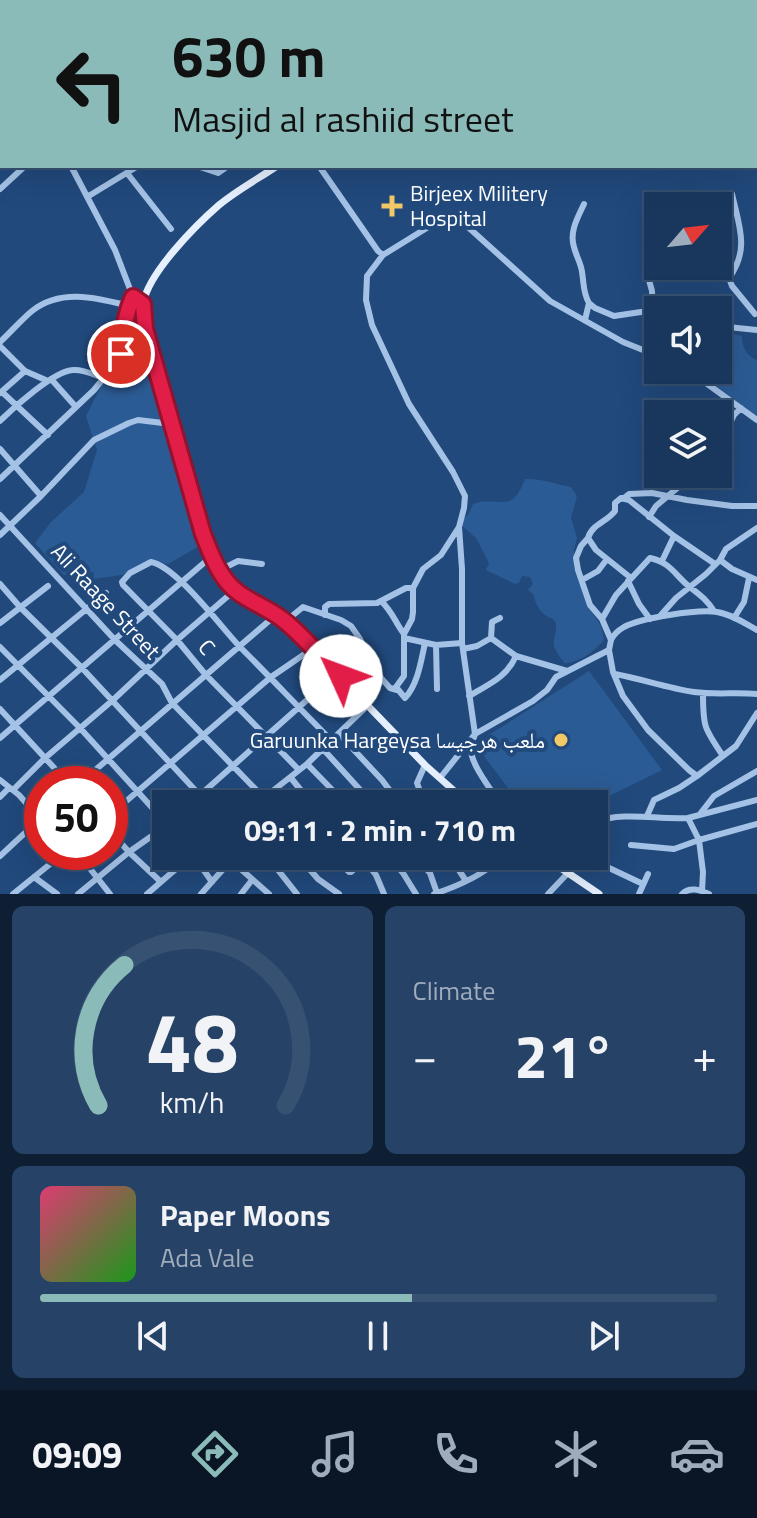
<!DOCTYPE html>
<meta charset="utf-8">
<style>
body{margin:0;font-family:"Titillium Web","Noto Naskh Arabic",sans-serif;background:#264266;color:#f1f3f6;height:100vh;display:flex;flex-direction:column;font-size:30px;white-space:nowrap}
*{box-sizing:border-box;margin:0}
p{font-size:26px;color:#9facbc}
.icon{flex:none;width:44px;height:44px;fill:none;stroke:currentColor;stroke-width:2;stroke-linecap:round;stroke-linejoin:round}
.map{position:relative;height:894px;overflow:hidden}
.side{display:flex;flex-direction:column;gap:12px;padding:12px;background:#0e1e33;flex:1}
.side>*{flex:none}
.banner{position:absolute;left:0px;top:0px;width:758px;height:168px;box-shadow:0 8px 32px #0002,0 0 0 2px #375172;background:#8bbbb9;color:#111;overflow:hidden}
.needle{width:52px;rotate:62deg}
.tools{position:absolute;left:644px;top:192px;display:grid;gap:16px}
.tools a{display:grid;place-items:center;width:88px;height:88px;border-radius:0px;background:#19375d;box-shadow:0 8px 32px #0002,0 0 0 2px #375172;font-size:40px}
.speed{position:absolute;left:24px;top:766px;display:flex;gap:16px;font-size:40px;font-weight:700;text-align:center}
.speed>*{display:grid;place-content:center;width:104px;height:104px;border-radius:50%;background:#19375d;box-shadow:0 8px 32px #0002,0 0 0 2px #375172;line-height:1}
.speed .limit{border:12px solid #d22;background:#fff;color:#111}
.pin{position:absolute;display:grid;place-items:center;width:68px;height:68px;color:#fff;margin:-34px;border:4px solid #fff;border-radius:50%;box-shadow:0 2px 8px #0007}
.me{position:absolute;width:88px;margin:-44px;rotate:313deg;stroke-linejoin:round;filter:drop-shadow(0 0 6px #0008)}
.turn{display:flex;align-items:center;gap:28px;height:168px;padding:0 40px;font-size:36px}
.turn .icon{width:104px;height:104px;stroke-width:2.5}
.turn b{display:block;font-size:56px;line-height:68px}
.big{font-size:60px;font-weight:700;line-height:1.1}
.side .tile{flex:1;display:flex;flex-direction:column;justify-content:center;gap:12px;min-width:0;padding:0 28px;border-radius:12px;background:#264266}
.side .dial{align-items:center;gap:0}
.dial svg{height:208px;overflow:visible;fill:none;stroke:#375172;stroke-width:7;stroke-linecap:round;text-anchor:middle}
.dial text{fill:#f1f3f6;stroke:none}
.song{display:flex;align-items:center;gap:24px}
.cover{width:96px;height:96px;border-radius:12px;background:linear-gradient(135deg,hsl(340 70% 55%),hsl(120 70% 35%))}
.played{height:8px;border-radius:4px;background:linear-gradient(90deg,#8bbbb9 55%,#375172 55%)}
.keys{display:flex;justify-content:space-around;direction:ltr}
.heat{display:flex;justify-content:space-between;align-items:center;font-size:44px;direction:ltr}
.side .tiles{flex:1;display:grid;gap:12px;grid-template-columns:1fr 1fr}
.tile:last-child{grid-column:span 2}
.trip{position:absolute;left:152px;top:790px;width:456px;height:80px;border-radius:0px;background:#19375d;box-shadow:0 8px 32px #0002,0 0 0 2px #375172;font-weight:700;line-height:80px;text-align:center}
.tabs{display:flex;height:128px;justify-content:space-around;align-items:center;background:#0a1625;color:#9facbc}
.tabs .icon{width:56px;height:56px}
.tabs .current{color:#8bbbb9}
.tabs b{font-size:36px;color:#f1f3f6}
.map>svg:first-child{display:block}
.green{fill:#2b5b94}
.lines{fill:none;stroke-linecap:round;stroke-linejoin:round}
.minor{stroke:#a4c2e6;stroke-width:6}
.major{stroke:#e5effd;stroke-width:7}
.route-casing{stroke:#92132f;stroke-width:20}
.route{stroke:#e11d48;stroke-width:14}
.poi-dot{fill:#f2c966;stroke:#21497c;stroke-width:3}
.labels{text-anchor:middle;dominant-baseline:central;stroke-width:8;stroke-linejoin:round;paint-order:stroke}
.poi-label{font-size:22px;fill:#fff;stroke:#21497c;text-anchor:start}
.street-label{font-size:22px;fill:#fff;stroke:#21497c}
</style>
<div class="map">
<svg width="757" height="894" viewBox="0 0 757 894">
<rect width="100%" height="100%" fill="#21497c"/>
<!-- green -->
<path class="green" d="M134 322 201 545 168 564 154 561 122 575 93 579 94 572 64 575 35 543 51 522 84 492 97 450 86 416Z
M718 330 742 336C742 346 746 356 757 360V417L695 370H718Z
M525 479C540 478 556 484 571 487L577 496 571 518 577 538 574 549V566L587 604 601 626 604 640C596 650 579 663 565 663 561 659 556 652 554 646 552 638 560 628 554 620 552 618 550 618 548 617 540 612 535 604 534 595L528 590 533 584 530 577 522 576 519 583 515 584 486 570 489 563 487 559 476 538 461 525 462 520 468 515 473 504C498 494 511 517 525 479Z
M589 671 662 770 593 804H520L475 744Z"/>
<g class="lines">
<!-- minor -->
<path class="minor" d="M221 0 222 2
M693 0 695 2
M191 2 194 0
M0 11 2 12
M756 47H757
M0 59 2 62
M0 75 2 73
M0 131 2 129
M71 166 115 250 133 297
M197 166 218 173 228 166
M319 166 378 251 383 255
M127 173 171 229
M0 189 25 166
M732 194C739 226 750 249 729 278L732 286 755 314
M87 197 138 166
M584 204C578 217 569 232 574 247 576 256 581 263 582 272 584 284 583 293 589 303L585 320
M589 303 595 308 614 316 641 312H647L658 320
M653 317 652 291 646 269 654 217
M718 326 757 330
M0 342C11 332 21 320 32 311 61 288 97 298 129 306
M0 346 25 371 48 381
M688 370 757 420
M51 379 76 407
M2 392 48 435
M0 393 25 371
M0 421C14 407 54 371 73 370 83 369 95 375 104 378
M718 437 729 425 734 415 741 408
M0 449 41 496
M0 479 94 390 120 358 122 348V335L129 306 133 297
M624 498 629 494 652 493 687 500 732 506H757
M0 515 115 640 162 684 172 703 264 798
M649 517 656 506 694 474
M0 535 41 496 94 440 129 423 138 420 171 424
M588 538 581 546 576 558 578 570 590 605 602 619 611 640 609 650 613 672 623 696 648 730 689 770 697 776 736 746 757 713
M720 560 732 569 757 580
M662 561 674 536
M220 570 238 561 262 564
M631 578 596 550 588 538C592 524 607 522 615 511V503L621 498 629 500 674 536 715 564
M582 580 598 571 607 559
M628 581 639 604 650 619
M0 584 20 607 82 668 208 804
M381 601C392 611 395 622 404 634
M325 615V607L329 604 377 603 406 588H413
M660 616 676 598 706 574 720 560 726 549 757 528
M734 618 744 602 749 578
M602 619 616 595 650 558C672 563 675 576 691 588 701 596 707 600 714 611
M0 623 48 586
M289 624 292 616 303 607 341 620 351 626 360 639 373 669 390 688 397 690
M404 638 436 645 462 643
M491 638 492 622 500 618
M611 640C614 634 617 631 624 627 641 618 697 609 717 612 731 614 744 623 757 630
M425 643C421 661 418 684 405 698L396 687 404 676V634L412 619 413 612V588L423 569 441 555 459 527
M436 645 437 689
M0 647 80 728 166 823
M463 649 477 646 491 638 516 656 567 671
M615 674C642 679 667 688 694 692 715 695 736 692 757 694
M0 680 106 593
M703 693C703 727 704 728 723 756
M469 696C489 684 506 678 516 656
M0 709 69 784
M339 734 382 780 400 804
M0 738 212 556
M323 749 373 804
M307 764 346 804
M425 765 417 783 421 794 430 804
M299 770 205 674 177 640 123 585 122 582 130 573 151 562C177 567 220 626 240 647 271 678 301 710 332 741
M291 778 312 804
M440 778 475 734 533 701 547 690 556 677 609 650
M0 780 19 795 42 821
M79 784 277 614
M13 790 45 758 113 700 177 640 235 590
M274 790 284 804
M0 797 9 788
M190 804 316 692 341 676
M256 804 307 764 367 706
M500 804C492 790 469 763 471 747 471 742 474 739 475 734L462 643V569L459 527 464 508 465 496 453 472 409 404 372 325 366 300 367 276 383 255 438 221 448 217 458 218 550 301 623 342 658 356
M700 814 714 796 757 771
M110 815 271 677 312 649
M647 816 654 800 679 788 697 776
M688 818 757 800
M594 822C626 811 656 820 688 818L699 840 757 824
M110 831 129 852 161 882
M631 845 674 849 699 840 703 872 702 891
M77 852 110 894
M0 856 42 817
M194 856 212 882
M226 856 269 894
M267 856 297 894
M298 856 318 879 339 894
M333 856 349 872H351L364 860
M361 856 376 875 384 894
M389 856 403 873 416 894
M415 856 430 873 437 893
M439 856 455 864 466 881
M607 867 643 884
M34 877 57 894
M13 894 65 852
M78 894 129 852 166 826
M147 894 191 856
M201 894 235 856
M241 894 252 880
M434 894C455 887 487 874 501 856
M548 894 567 874
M639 894 648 874
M682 894C690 886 700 890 709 894"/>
<!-- major -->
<path class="major" d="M379 2V0
M277 166C258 179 237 190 219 205 196 225 148 273 143 304 142 312 144 321 145 329L203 534 212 556 227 581 239 594 277 614 289 624 425 765 469 804
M543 856 599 894"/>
</g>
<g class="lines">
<defs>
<path id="route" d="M121 354C124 334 124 316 133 297L143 304 145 329 152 354 203 534C211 554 220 580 239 593 254 604 273 610 287 623 305 638 322 659 341 676"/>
</defs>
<!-- route casing -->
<use href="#route" class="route-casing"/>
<!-- route -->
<use href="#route" class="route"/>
</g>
<!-- markers -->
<g class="poi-dot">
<path d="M388 194h8v8h8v8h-8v8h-8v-8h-8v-8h8z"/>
<circle cx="561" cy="740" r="8"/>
</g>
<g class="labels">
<!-- poi labels -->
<g class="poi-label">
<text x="410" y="193">Birjeex Militery<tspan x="410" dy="25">Hospital</tspan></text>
<text x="545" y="740" text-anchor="end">Garuunka Hargeysa ملعب هرجيسا</text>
</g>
<!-- street labels -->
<g class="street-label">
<text transform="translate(106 601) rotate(47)">Ali Raage Street</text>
<text transform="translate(207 647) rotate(50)">C</text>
</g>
</g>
</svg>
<div class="tools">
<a><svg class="needle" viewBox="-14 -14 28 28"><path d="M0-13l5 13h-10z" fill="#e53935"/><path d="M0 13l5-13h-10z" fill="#9facbc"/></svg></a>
<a><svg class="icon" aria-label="sound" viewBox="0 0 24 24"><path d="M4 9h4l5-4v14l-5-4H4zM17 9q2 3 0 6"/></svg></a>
<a><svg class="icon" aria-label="layers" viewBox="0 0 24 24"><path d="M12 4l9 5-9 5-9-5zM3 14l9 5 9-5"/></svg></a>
</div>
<div class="speed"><div class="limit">50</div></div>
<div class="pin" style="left:121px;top:354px;background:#d93025"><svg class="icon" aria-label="arrive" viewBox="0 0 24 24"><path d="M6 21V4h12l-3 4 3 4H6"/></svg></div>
<svg class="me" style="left:341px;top:676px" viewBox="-20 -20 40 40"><circle r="19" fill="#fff"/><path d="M0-13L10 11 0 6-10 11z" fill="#e11d48"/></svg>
<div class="trip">09:11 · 2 min · 710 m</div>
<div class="banner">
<div class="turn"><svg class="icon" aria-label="left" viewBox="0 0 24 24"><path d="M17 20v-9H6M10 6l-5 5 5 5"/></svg><div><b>630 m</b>Masjid al rashiid street</div></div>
</div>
</div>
<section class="side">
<div class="tiles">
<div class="tile dial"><svg viewBox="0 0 100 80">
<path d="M14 69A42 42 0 1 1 86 69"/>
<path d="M14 69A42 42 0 0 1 24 15" stroke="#8bbbb9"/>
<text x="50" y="56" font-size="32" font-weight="700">48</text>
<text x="50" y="72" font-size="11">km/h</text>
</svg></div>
<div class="tile"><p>Climate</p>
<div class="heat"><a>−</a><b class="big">21°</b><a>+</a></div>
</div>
<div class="tile">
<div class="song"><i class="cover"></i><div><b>Paper Moons</b><p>Ada Vale</p></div></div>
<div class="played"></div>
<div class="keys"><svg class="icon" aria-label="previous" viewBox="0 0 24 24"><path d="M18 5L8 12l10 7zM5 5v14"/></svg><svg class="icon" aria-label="pause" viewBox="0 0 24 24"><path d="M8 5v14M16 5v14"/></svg><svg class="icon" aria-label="next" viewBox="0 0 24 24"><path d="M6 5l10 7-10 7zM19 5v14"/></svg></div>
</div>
</div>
</section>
<nav class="tabs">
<b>09:09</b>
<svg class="icon current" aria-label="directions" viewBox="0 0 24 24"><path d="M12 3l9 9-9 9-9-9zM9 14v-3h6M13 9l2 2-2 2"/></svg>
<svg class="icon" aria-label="music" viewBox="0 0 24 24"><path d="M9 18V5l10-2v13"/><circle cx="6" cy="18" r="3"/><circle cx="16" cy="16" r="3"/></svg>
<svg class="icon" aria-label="phone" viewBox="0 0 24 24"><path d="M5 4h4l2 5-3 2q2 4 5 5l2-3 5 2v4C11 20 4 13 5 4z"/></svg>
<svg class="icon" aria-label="climate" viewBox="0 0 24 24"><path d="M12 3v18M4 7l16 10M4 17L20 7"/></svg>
<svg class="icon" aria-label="car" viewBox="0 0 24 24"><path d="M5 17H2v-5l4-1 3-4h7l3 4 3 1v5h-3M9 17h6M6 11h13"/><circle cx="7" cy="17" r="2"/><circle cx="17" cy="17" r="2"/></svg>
</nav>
